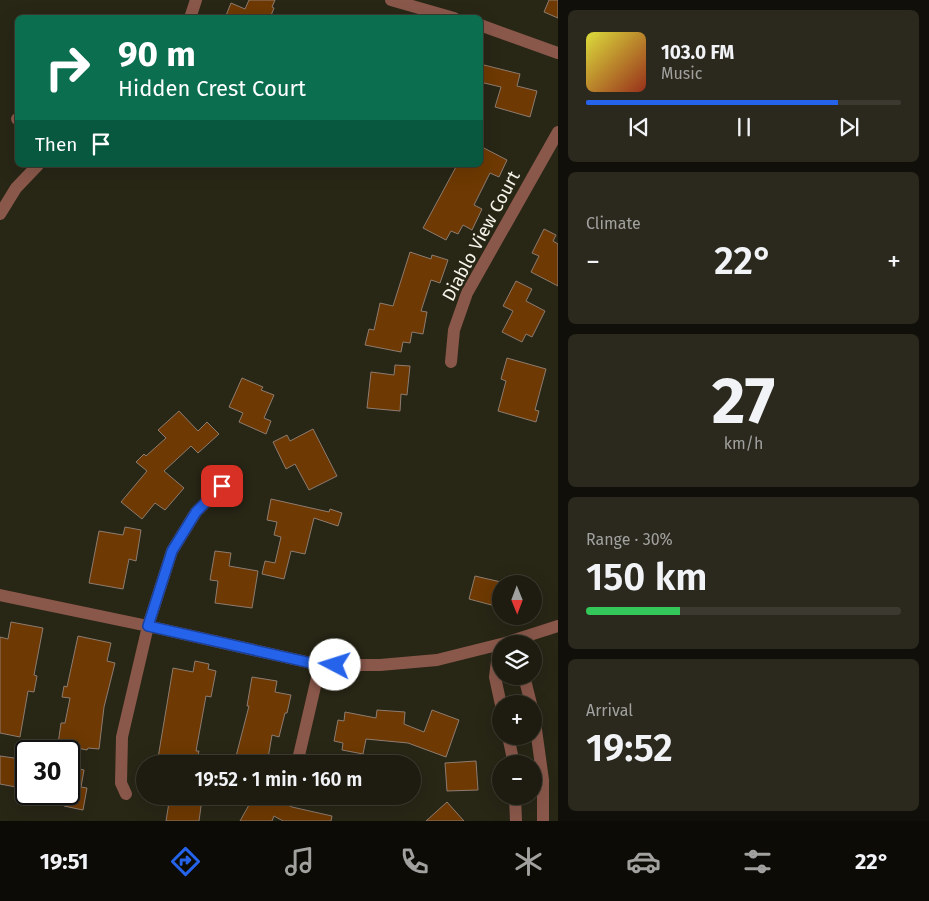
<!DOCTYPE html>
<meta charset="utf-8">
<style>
body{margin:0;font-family:"Fira Sans",sans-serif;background:#2b291e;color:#f1f3f6;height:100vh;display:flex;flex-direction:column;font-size:19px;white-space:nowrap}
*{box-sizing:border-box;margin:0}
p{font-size:16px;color:#a1a19f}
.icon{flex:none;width:28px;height:28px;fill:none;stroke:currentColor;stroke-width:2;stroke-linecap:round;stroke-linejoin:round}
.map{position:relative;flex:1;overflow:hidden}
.sheet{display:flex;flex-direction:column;gap:10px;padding:10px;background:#100f09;width:371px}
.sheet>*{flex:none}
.hud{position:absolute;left:15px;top:15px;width:468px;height:152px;border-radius:8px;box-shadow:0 5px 20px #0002,0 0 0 1px #3c3a30;background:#0b6e4f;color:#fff;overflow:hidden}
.needle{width:32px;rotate:179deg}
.buttons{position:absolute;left:492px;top:575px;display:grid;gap:10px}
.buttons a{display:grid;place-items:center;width:50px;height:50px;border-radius:50%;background:#1e1c10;box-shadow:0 5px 20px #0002,0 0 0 1px #3c3a30;font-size:25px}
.speed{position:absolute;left:15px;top:740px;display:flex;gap:10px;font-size:25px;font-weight:700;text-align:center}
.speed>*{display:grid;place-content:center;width:65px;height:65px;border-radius:50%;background:#1e1c10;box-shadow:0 5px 20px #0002,0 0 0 1px #3c3a30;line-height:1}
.speed .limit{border:2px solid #111;border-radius:8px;background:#fff;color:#111}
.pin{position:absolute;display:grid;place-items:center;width:42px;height:42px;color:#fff;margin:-21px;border-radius:10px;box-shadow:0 2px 8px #0006}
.me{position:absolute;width:55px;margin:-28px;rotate:275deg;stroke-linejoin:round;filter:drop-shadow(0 0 4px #0008)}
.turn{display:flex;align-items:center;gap:18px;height:105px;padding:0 20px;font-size:22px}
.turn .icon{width:65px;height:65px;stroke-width:2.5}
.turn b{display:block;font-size:35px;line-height:42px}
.then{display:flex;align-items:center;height:48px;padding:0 20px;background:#0003;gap:10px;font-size:19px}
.big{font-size:38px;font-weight:600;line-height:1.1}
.sheet .widget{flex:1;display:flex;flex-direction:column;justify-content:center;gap:8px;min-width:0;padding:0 18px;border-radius:8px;background:#2b291e}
.sheet .dial{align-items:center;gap:0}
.dial b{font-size:65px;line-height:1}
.song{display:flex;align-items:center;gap:15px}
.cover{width:60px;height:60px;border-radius:8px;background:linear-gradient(135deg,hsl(60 70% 55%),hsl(10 70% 35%))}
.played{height:5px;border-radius:2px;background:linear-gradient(90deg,#2563eb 80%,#3c3a30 80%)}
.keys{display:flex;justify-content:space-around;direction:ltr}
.heat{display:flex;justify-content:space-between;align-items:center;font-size:28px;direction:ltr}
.charge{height:8px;border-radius:4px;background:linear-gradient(90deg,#34c759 30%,#3c3a30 0)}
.trip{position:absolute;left:136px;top:755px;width:285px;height:50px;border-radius:25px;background:#1e1c10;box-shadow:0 5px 20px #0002,0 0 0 1px #3c3a30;font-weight:600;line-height:50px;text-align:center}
.menu{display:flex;height:80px;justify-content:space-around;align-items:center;background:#0c0b06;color:#a1a19f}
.menu .icon{width:35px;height:35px}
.menu .on{color:#2563eb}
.menu b{font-size:22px;color:#f1f3f6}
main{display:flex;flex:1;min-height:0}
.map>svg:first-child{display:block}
.building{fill:#6e3902;stroke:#8d7c70}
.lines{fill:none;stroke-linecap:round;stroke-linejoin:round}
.minor{stroke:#8a584b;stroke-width:12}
.route-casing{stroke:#184099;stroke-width:12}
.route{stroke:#2563eb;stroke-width:9}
.labels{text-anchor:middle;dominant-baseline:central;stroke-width:5;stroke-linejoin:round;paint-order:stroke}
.street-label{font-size:18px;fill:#f6f4ea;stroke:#282615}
</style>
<main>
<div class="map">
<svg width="558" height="821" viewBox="0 0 558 821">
<rect width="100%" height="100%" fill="#282615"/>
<!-- building -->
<path class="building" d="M249 0H275L272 7 274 8 270 18H225L231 3 245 9Z
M549 0H558V18L544 12Z
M480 64 520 74 517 86 537 91 530 117 495 107 501 87 480 82Z
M480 146 507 160 499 177 490 173 474 205 482 209 472 230 463 225 458 234 451 231 446 240 423 228 457 165H480Z
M544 229 556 235 553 241 558 244V286L531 272 539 256 532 253Z
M410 252 431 259 432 255 448 260 440 283 431 280 421 311 427 312 423 334 412 332 410 343 403 342 401 352 365 345 369 329 374 330 380 303 393 306Z
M516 281 532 289 526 301 545 311 532 337 526 334 522 342 502 332 513 311 503 306Z
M507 358 546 369 535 410 539 411 536 422 498 411 506 381 501 379Z
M395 365 410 366 407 395 401 394 400 411 367 408 371 372 394 375Z
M242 378 263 387 261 390 274 395 264 418 271 421 266 434 239 422 243 413 229 407Z
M179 411 198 431 207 422 219 434 198 453 191 446 164 471 184 488 165 510 155 503 142 519 121 502 147 471 136 462 144 454 146 456 166 438 158 430Z
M313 429 337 476 309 490 295 464 286 469 273 442 287 435 290 441Z
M271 499 329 512 330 509 342 513 338 526 314 518 305 554 291 551 284 579 262 574 265 561 275 563 281 537 274 535 277 522 267 520Z
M125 527 141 530 136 561 129 559 123 589 89 583 99 531 123 535Z
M215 551 231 553 229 566 258 571 252 608 215 603 218 581 210 580Z
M475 576 501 582V600L499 607 469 599Z
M11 622 43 628 34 675 37 676 34 692 28 691 20 737 0 733V637L8 639Z
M78 636 111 643 107 661 115 663 104 707 99 749 88 748 87 750 58 744 61 723H65L70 698 62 697 64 686 67 687Z
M195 661 209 664 208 669 216 671 211 697 206 696 196 751H199L196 764H157L173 668 193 672Z
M252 677 277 681 275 692 291 695 287 713H285L279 737 272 735 267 764H234L249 706H247Z
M377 710 405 712 404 724 424 732 432 710 459 720 446 757 408 743 366 739 363 754 342 750 343 743 334 741 338 720 344 721 345 712 376 718Z
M0 756 21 759 16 787 0 784Z
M476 761 478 790 447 791 445 763Z
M69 767 84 770 81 787 87 788 83 810 64 806 66 794H69Z
M170 796 202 799 199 821H166Z
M254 796 265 801 268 796H271L292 807 332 816 331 821H283L274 816 272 821H240Z
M447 802 464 821H426Z"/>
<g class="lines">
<!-- minor -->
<path class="minor" d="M391 0 454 18
M190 18 196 0
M480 25 558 53
M17 119H18
M0 214 16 188 38 165
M451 362 454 330 467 293 558 132
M0 595 148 626 320 665H380L437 660 501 644
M502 644 558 626
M499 645 495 677 501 705
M524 676 531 704
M534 715 543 780V821
M508 736 514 764
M297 764 320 665
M126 794 121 783 122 737 148 626 172 551 196 512 235 474
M515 796 516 821"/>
</g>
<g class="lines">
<defs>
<path id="route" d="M222 486 196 512 172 551 148 626 320 665H335"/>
</defs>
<!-- route casing -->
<use href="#route" class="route-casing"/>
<!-- route -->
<use href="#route" class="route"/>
</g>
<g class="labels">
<!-- street labels -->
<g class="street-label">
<text transform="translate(481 236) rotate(-62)">Diablo View Court</text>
</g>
</g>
</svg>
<div class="buttons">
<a><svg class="needle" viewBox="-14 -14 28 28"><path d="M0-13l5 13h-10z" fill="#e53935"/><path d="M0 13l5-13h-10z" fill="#a1a19f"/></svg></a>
<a><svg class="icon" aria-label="layers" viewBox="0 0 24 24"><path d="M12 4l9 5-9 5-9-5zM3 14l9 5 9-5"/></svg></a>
<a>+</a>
<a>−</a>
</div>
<div class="speed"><div class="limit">30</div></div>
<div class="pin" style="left:222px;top:486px;background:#d93025"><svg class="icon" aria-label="arrive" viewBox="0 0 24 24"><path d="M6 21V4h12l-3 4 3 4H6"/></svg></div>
<svg class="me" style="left:335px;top:665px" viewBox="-20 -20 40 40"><circle r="19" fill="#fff"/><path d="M0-13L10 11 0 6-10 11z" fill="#2563eb"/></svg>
<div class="trip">19:52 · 1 min · 160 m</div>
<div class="hud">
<div class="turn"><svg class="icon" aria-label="right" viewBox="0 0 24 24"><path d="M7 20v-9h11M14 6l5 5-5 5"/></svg><div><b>90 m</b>Hidden Crest Court</div></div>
<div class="then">Then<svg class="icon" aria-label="arrive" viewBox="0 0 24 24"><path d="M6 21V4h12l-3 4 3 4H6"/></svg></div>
</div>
</div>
<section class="sheet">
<div class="widget">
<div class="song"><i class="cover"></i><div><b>103.0 FM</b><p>Music</p></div></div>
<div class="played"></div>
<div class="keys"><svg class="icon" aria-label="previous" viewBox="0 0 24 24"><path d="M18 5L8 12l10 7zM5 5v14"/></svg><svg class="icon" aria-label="pause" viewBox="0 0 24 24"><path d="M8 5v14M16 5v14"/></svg><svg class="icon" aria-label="next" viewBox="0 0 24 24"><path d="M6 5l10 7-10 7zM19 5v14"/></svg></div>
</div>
<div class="widget"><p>Climate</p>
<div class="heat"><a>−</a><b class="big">22°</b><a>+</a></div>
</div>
<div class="widget dial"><b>27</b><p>km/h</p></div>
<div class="widget"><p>Range · 30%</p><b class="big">150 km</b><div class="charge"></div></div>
<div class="widget"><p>Arrival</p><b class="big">19:52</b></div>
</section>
</main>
<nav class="menu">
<b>19:51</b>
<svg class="icon on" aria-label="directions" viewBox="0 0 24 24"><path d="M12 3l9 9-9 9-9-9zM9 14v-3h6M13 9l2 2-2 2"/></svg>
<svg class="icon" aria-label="music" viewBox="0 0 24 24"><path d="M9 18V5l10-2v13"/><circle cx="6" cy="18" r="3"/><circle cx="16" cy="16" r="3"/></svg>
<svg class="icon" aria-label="phone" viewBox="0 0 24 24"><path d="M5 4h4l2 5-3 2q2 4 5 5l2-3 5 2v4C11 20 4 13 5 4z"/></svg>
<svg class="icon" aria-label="climate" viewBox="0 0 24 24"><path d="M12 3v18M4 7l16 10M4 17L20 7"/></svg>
<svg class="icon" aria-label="car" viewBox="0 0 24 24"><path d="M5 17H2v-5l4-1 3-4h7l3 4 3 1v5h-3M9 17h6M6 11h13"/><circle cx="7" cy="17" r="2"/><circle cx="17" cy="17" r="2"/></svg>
<svg class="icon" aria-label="filters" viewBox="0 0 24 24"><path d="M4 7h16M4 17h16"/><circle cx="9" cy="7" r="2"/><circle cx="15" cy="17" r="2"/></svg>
<b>22°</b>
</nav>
